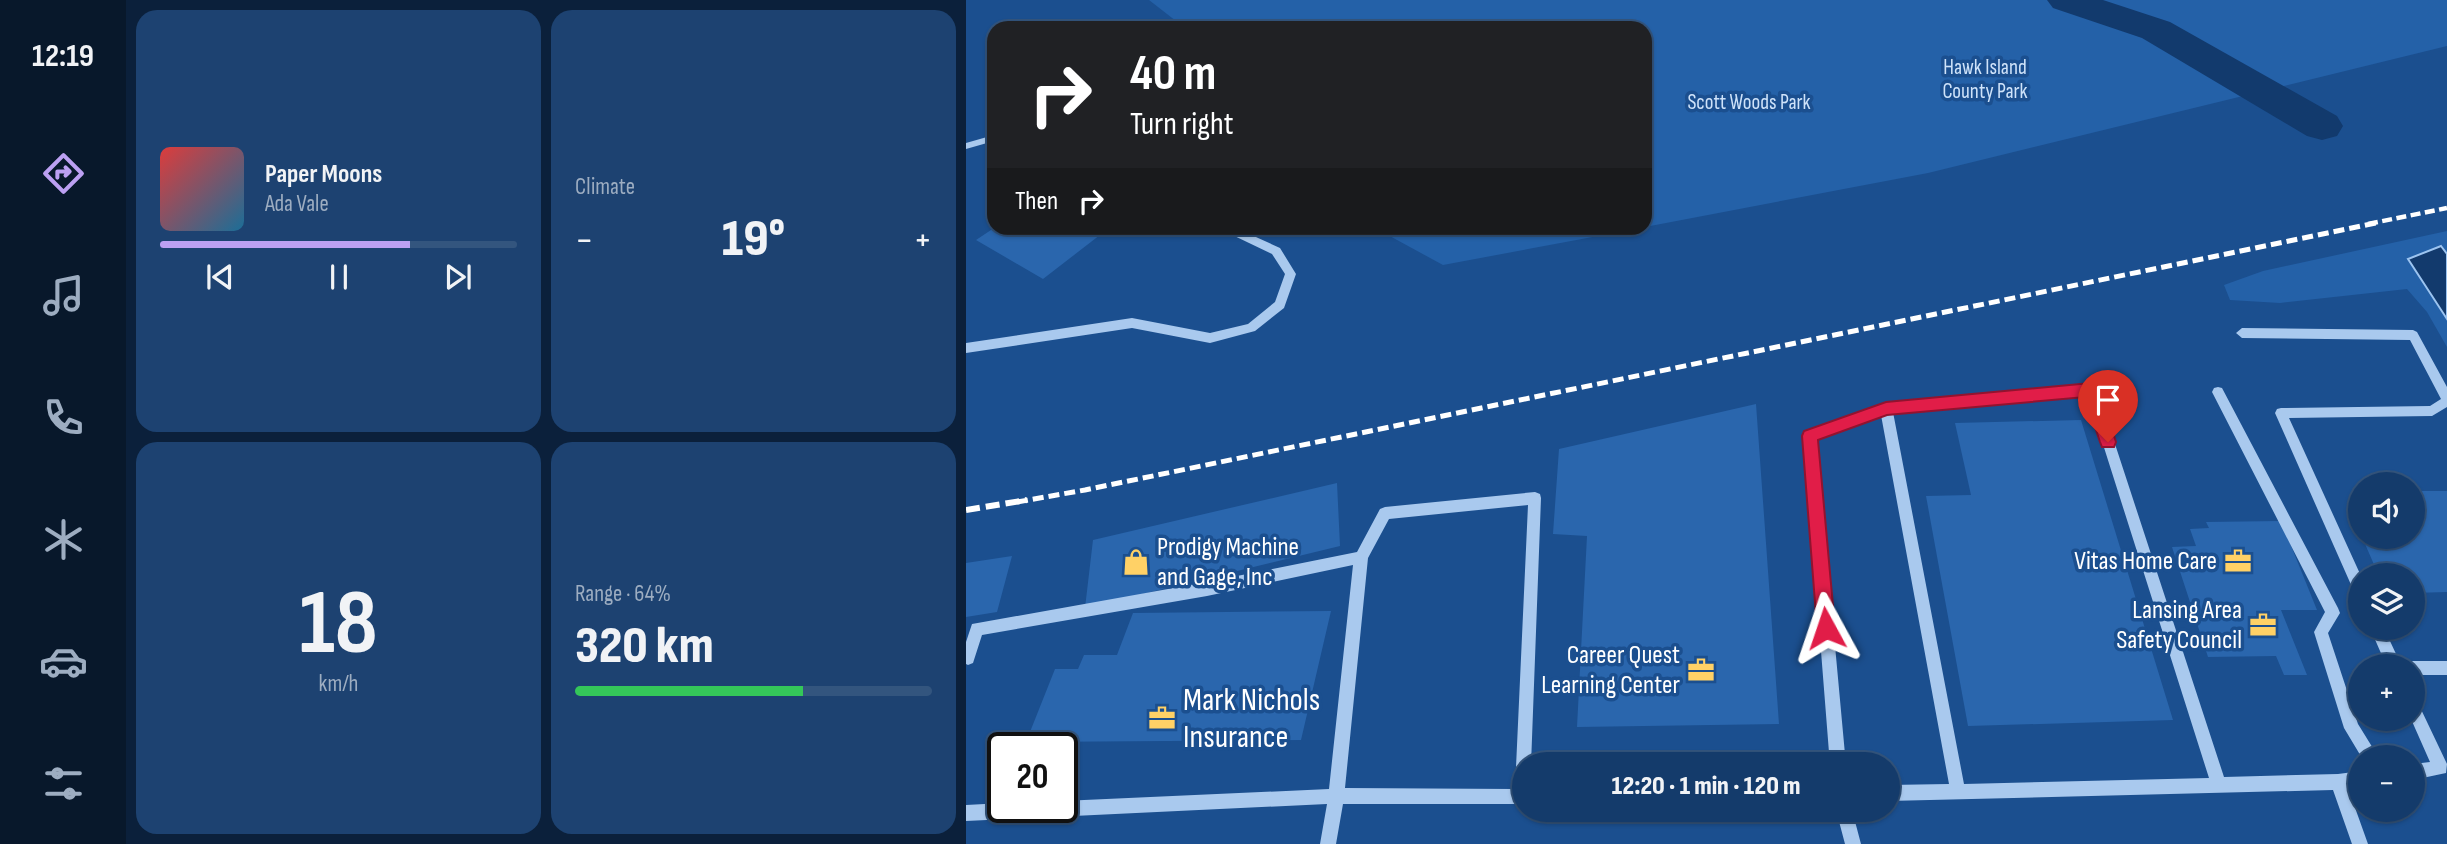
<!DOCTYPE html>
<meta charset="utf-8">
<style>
body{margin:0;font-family:"Sofia Sans Condensed",sans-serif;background:#1d4271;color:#f1f3f6;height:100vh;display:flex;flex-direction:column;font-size:26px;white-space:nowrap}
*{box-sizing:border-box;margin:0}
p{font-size:23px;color:#9dadc1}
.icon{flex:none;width:38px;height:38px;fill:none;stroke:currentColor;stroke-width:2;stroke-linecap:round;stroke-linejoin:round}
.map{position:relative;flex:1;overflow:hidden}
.details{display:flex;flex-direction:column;gap:10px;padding:10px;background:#0b203b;width:840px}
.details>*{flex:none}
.hud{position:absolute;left:21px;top:21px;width:665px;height:214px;border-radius:21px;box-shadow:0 2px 5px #0004,0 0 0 2px #33557e;background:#202124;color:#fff;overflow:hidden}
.tools{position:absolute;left:1382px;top:472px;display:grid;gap:14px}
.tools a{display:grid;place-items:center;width:77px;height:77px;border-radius:50%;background:#143b6b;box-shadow:0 2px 5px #0004,0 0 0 2px #33557e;font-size:35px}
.speed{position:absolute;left:21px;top:732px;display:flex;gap:14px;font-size:35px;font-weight:700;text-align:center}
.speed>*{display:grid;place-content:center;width:91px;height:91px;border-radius:50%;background:#143b6b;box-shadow:0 2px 5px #0004,0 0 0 2px #33557e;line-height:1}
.speed .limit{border:4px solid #111;border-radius:10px;background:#fff;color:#111}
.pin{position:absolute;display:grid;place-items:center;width:60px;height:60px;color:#fff;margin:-72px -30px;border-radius:50% 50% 50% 0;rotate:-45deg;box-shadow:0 0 7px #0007}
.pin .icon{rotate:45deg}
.me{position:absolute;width:77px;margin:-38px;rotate:355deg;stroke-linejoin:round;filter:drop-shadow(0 0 5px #0008)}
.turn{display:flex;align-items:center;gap:24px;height:147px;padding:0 28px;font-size:32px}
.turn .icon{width:91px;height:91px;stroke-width:2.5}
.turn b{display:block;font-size:49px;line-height:60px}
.then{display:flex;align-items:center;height:66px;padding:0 28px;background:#0003;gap:14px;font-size:26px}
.big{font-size:52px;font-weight:800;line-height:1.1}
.details .widget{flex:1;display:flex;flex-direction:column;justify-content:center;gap:10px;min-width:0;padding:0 24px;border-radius:21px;background:#1d4271}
.details .dial{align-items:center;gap:0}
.dial b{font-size:91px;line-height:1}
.song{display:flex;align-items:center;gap:21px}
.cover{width:84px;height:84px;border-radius:10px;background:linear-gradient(135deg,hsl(0 70% 55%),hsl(200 70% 35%))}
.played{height:7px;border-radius:4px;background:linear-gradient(90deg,#bca0f2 70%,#33557e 70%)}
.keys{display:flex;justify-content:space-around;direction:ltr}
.heat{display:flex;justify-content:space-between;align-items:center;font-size:38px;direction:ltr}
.charge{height:10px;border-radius:5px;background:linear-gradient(90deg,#34c759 64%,#33557e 0)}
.details .tiles{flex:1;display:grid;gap:10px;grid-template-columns:repeat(2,1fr)}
.trip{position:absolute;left:546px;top:752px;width:388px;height:70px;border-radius:35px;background:#143b6b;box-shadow:0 2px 5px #0004,0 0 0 2px #33557e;font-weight:800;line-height:70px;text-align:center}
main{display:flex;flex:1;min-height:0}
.tab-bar{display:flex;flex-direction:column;width:126px;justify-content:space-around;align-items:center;background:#08182b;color:#9dadc1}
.tab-bar .icon{width:49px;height:49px}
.tab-bar .current{color:#bca0f2}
.tab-bar b{font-size:32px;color:#f1f3f6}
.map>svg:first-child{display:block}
.green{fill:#2461a8}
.water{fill:#123a6d;stroke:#9cc4f0;stroke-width:2}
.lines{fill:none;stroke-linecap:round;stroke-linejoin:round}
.river{fill:#123a6d;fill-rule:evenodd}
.building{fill:#2a66ad}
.minor{fill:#a9c9ee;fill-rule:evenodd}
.rail-far2{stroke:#fff;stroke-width:4.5;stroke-dasharray:10 4.5;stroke-linecap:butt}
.rail-far1{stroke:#fff;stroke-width:5;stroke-dasharray:11 5;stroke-linecap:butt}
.rail{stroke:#fff;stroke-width:6;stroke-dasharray:14 6;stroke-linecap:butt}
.route{fill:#e11d48;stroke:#92132f;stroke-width:2}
.labels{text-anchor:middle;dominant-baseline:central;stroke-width:7;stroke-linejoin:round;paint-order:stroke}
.far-park-label{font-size:21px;fill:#cfe3fa;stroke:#1b4f8f}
.poi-label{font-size:26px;fill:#fff;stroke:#1b4f8f;text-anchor:end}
.near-poi-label{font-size:32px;fill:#fff;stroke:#1b4f8f;text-anchor:start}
</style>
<main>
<nav class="tab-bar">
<b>12:19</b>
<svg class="icon current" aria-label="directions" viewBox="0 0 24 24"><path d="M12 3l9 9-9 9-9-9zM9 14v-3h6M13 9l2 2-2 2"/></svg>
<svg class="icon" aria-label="music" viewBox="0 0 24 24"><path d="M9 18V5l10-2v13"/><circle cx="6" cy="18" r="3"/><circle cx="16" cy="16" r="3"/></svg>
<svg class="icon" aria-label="phone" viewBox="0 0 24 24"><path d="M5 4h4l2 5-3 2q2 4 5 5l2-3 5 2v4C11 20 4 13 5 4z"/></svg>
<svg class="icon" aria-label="climate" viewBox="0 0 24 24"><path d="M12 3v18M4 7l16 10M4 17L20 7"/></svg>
<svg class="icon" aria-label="car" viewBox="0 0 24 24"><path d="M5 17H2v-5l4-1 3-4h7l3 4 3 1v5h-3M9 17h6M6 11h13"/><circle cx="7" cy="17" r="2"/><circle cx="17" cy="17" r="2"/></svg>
<svg class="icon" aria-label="filters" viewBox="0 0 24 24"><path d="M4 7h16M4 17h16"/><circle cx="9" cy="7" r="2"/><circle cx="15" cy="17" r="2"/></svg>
</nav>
<section class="details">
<div class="tiles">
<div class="widget">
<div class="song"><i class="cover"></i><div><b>Paper Moons</b><p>Ada Vale</p></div></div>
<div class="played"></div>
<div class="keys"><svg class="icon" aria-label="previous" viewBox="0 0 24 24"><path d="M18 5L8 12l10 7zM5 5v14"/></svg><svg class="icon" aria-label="pause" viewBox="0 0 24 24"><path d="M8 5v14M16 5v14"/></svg><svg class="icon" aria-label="next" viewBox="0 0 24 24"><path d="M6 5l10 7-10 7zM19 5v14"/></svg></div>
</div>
<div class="widget"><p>Climate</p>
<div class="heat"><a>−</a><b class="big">19°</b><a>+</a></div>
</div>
<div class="widget dial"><b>18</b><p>km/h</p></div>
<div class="widget"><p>Range · 64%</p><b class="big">320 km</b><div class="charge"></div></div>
</div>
</section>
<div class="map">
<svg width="1481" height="844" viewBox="0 0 1481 844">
<rect width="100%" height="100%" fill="#1b4f8f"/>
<!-- green -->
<path class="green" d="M183 0H1481V46L962 173 679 227V28H219Z
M409 228H675L477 265Z
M1481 231V347L1461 312 1441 289 1314 303 1264 300 1258 285 1297 271Z"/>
<!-- water -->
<path class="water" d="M1475 246 1481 254V319L1442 259Z"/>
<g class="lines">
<!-- river -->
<path class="river" d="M1081 0H1137L1204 22 1371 116 1377 126 1371 136 1356 140 1341 136 1176 38 1087 8Z"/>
</g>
<!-- building -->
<path class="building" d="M28 228H143L77 279 10 240Z
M790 404 813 724 611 727 621 536 587 534 593 449Z
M1115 420 1207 720 1002 726 960 496 1005 495 989 423Z
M371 483 374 546 119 608 127 540Z
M1447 491H1481V592L1447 593V576H1413L1396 537H1447Z
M1385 513H1395V535Z
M1315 521 1351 610H1315L1341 675H1318L1310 656 1242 657 1206 547 1230 546 1224 529 1243 528 1240 522Z
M46 556 31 612 0 617V563Z
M365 611 335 740 60 742 89 669H112L118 655H151L167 613Z"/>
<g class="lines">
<!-- minor -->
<path class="minor" d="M28 135V141L0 149V143Z
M257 228H270L314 248 330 274 318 308 289 331 244 343 166 328 0 353V343L166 318 244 333 282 324 309 302 319 274 306 254 258 231Z
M1276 328 1447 330 1451 332 1481 387V407L1466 416 1323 418 1395 576V598L1390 596 1309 413 1311 409 1315 408 1464 406 1475 399 1444 340 1276 338 1270 333Z
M1125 384 1129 385 1131 389 1258 777 1372 774 1395 771V787L1382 788 1402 844H1386L1367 790 922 801V785L983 784 915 415 850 439 880 765H864L838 436 840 432 920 403ZM1121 394 1243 778 998 784 927 412Z
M1252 387 1256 388 1372 608 1374 613 1362 633 1392 724 1413 758H1396L1378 728 1348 632 1359 612 1246 392 1248 388Z
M569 492 574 494 575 498 565 765H558V804H377L370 844H354L361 804 0 821V805L37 803V807H96V801L363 789 387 565 241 596 16 635 7 663 2 665 0 664V642L6 624 241 582 391 552 414 509 419 507ZM562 505 549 789 379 788 402 558 423 519Z
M1404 628H1418L1436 667H1421Z
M1447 661H1481V675H1447V667H1440L1442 663Z
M1447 701 1452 703 1481 764 1480 773 1447 780V764L1464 762 1445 719H1447Z
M870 810H886L895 844H879Z"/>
<!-- rail-far2 -->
<path class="rail-far2" d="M1402 224 1481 208"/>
<!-- rail-far1 -->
<path class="rail-far1" d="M51 502 119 490 1410 223"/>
<!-- rail -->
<path class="rail" d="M0 510 61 500"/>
</g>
<!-- route -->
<path class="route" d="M1125 383 1133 390 1150 442 1148 447H1136L1134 442 1119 397 921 415 852 440 869 628 866 634 860 637 853 634 851 628 836 436 838 431 920 402Z"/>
<!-- icons -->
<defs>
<symbol id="office-bare" viewBox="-9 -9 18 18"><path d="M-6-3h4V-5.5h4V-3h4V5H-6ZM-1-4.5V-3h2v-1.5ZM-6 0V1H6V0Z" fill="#ffd166" stroke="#1b4f8f" stroke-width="2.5" paint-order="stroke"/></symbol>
<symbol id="shop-bare" viewBox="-9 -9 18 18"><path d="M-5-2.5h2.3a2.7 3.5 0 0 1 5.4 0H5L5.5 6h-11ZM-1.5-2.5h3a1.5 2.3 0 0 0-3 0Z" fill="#ffd166" stroke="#1b4f8f" stroke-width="2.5" paint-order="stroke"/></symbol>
</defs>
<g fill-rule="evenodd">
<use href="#office-bare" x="1253" y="542" width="38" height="38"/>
<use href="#shop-bare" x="151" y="543" width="38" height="38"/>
<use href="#office-bare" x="1278" y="606" width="38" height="38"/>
<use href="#office-bare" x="716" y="651" width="38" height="38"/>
<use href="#office-bare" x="177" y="699" width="38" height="38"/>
</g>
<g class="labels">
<!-- far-park labels -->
<g class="far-park-label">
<text x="1019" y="67">Hawk Island<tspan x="1019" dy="24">County Park</tspan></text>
<text x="783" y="102">Scott Woods Park</text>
</g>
<!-- poi labels -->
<g class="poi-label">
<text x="191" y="547" text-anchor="start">Prodigy Machine<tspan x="191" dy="30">and Gage, Inc</tspan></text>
<text x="1251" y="561">Vitas Home Care</text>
<text x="1276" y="610">Lansing Area<tspan x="1276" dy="30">Safety Council</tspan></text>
<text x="714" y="655">Career Quest<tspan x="714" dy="30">Learning Center</tspan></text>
</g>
<!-- near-poi labels -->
<g class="near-poi-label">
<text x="217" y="700">Mark Nichols<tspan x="217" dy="37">Insurance</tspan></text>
</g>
</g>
</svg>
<div class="tools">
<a><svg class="icon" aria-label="sound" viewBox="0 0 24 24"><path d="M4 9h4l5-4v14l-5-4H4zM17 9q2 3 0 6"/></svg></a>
<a><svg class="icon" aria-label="layers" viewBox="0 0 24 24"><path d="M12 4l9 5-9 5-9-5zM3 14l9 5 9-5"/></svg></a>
<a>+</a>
<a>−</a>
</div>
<div class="speed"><div class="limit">20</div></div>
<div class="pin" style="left:1142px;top:442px;background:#d93025"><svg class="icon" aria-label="arrive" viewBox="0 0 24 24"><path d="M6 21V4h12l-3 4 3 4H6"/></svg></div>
<svg class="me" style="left:860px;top:628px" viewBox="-20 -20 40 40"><path d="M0-17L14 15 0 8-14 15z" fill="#e11d48" stroke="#fff" stroke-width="4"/></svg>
<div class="trip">12:20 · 1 min · 120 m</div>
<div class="hud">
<div class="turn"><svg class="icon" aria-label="right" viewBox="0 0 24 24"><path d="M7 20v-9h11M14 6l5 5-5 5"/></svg><div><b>40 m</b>Turn right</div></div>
<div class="then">Then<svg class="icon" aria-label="right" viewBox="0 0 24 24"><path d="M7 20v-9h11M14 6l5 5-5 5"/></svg></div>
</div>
</div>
</main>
